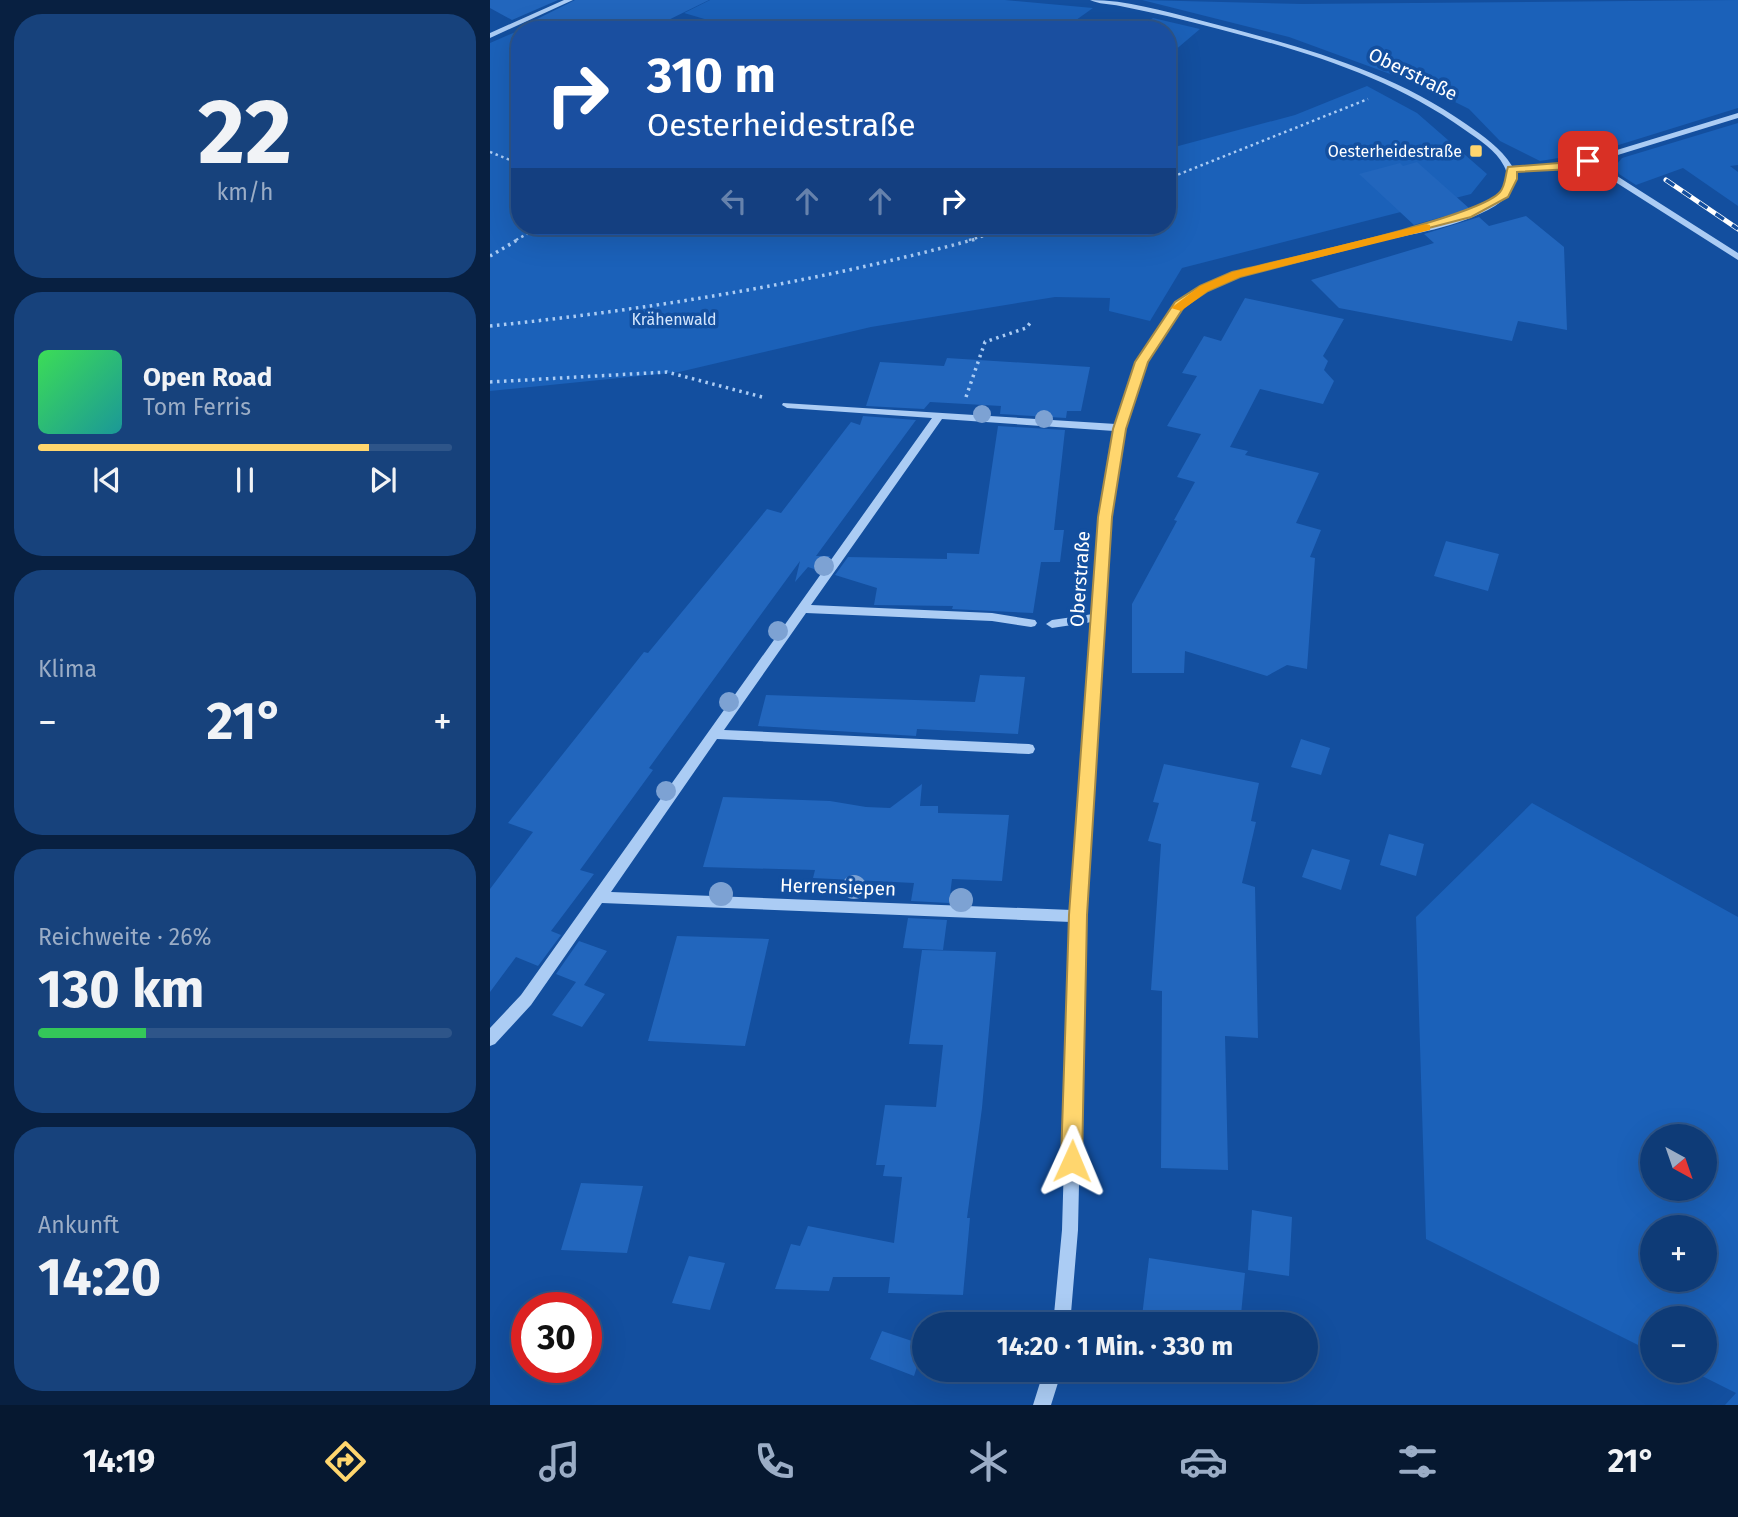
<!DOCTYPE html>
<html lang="de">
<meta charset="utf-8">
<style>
body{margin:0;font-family:"Fira Sans",sans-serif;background:#17427c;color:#f1f3f6;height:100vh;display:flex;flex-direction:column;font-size:26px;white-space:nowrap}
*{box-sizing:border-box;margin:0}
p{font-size:23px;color:#9badc6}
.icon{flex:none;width:38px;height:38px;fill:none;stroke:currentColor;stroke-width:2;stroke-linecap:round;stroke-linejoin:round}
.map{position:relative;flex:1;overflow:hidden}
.drawer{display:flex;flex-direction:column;gap:14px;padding:14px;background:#082041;width:490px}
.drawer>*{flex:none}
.banner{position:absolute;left:21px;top:21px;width:665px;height:214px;border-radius:28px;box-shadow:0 7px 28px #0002,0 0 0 2px #2e5589;background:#1a4fa0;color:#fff;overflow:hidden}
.needle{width:46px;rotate:140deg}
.controls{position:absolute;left:1150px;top:1124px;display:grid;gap:14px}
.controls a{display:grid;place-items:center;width:77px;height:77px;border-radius:50%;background:#0e3b77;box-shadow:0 7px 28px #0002,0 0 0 2px #2e5589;font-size:35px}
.speed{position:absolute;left:21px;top:1292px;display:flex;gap:14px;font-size:35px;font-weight:700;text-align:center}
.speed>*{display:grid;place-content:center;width:91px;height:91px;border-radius:50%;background:#0e3b77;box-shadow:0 7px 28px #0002,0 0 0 2px #2e5589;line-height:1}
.speed .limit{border:10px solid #d22;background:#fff;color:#111}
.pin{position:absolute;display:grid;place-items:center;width:60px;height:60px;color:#fff;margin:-30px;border-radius:14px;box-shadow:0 4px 10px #0006}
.me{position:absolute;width:77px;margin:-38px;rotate:1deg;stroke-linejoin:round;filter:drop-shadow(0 0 5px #0008)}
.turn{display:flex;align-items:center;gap:24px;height:147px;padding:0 21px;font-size:32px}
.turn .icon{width:91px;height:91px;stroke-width:2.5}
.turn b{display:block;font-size:49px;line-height:60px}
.lanes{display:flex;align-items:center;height:66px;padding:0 21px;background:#0003;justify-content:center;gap:35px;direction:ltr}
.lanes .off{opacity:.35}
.big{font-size:52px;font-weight:700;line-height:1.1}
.drawer .tile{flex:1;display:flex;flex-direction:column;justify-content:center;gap:10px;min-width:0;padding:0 24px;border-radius:28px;background:#17427c}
.drawer .dial{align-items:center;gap:0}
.dial b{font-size:91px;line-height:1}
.song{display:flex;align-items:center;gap:21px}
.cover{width:84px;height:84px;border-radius:10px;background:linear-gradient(135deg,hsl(130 70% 55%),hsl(180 70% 35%))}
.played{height:7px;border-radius:4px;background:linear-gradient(90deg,#ffd66e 80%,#2e5589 80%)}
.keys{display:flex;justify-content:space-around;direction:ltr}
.heat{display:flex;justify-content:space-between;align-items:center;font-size:38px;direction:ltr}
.charge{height:10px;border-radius:5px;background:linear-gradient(90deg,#34c759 26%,#2e5589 0)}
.trip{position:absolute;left:422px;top:1312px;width:406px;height:70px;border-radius:35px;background:#0e3b77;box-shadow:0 7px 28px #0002,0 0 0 2px #2e5589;font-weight:700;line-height:70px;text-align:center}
.menu{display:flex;height:112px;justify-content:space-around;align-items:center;background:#061830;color:#9badc6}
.menu .icon{width:49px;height:49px}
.menu .on{color:#ffd66e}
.menu b{font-size:32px;color:#f1f3f6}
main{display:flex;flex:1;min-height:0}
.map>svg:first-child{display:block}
.green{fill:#1b61b9;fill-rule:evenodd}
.building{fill:#2266bd}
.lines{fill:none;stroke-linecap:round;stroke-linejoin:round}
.path-far1{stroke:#abccf4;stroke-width:2.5;stroke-dasharray:2.5 3.5;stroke-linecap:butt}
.path{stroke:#abccf4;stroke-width:3.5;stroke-dasharray:2.5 4.5;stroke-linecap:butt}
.minor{fill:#abccf4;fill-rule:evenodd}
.rail-casing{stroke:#fff;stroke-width:5}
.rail{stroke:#134f9f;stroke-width:3.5;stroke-dasharray:10;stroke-linecap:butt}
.tree{fill:#7da2d3}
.route{fill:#ffd66e;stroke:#a68b48;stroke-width:2}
.slow{fill:#f59e0b}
.poi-dot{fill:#ffd66e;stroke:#134f9f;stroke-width:2.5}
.labels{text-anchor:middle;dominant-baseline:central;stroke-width:7;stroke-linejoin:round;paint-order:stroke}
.far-poi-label{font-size:16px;fill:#fff;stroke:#134f9f;text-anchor:end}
.far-park-label{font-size:16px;fill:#d4e6fd;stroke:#134f9f}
.street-label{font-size:19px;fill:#fff;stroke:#134f9f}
</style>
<main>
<section class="drawer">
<div class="tile dial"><b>22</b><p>km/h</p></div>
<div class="tile">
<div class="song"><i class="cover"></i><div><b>Open Road</b><p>Tom Ferris</p></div></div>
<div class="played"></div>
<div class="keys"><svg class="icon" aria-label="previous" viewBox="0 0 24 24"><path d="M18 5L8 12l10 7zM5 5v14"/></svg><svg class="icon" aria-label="pause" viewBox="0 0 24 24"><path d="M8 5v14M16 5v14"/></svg><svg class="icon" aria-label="next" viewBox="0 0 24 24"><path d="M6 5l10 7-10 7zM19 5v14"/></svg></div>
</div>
<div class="tile"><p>Klima</p>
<div class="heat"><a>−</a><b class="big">21°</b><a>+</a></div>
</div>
<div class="tile"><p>Reichweite · 26%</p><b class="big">130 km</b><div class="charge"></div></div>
<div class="tile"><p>Ankunft</p><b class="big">14:20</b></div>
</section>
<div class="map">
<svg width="1248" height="1405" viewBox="0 0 1248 1405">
<rect width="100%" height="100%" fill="#134f9f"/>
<!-- green -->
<path class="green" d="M220 0H515L603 8 572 30H252L194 13Z
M652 0 812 4 1248 0V108L1106 152 1050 161 1010 141 979 109 933 86 799 37Z
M663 18 710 29 677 57V30H647Z
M30 30V226H677V149L805 115 877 86 927 113 997 174 981 194 692 268 660 321 619 311 620 298 565 297 381 327 189 372 0 391V43Z
M1248 123V165L1240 166 1248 172V206L1193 168 1146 185 1129 174 1126 165 1132 158Z
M1042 803 1248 917V1405H1235L1246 1393 1200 1370H1214V1318H1162V1352L936 1239 926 917ZM1162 1136H1214V1188H1162ZM1162 1227H1214V1279H1162Z"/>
<!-- building -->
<path class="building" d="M0 0H68L22 20 0 8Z
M85 0H219L158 30H40L33 26Z
M927 162 980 209 924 225 869 174 910 163 913 166Z
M1036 216 1074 247 1077 330 1028 321 1022 341 849 308 821 280 944 243 934 234 989 217 999 226Z
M755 298 854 319 833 356 838 361 834 370 844 381 833 404 770 389 740 447 758 451 755 455 829 473 806 523 831 530 820 557 825 558 817 669 797 665 777 676 695 651 694 673H642V604L687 521 684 520 705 482 687 477 711 434 677 426 707 376 692 373 714 336 731 341Z
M457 358 600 367 591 411H577L576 418 510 414 511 406 440 402 434 409 376 406 390 362 454 366Z
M373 416 426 420 326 556H340L330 571 318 567 305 582 310 561 159 768 163 770 90 870 104 874 61 931 71 935 48 966 26 957 0 992V889L43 832 18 823 154 652 158 653 277 509 291 513 361 422 370 425Z
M508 426 575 430 564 530H574L570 562H551L543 613 462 609 463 606 384 605 387 588 345 575 358 557 457 559V553L489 554Z
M956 541 1009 554 998 591 944 576Z
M490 675 535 677 528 734 427 729 426 736 268 726 276 695 485 702Z
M811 739 840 748 831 775 801 767Z
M674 764 769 783 761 821 766 822 752 883 765 887 768 1038 735 1036 738 1170 671 1168 672 991 661 990 671 844 658 841 669 803 663 802Z
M432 784 430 806H448V813L519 815 512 881 462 879 459 903 421 901 424 883 323 878 325 870 213 867 233 797 340 801 376 807 400 808Z
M899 834 934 844 926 876 890 865Z
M822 849 860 860 851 890 812 877Z
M418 918 457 920 453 950 413 948Z
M187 936 279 939 255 1046 158 1041Z
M89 941 117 951 94 985 115 994 92 1027 62 1015 86 982 66 974Z
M432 950 506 952 492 1108 477 1218H480L473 1295 398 1293 400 1277H343L339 1291 285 1289 301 1244 310 1246 318 1226 404 1243 412 1177 393 1176 395 1165H386L395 1105 446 1107 453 1045 419 1044Z
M91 1183 153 1186 137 1253 71 1250Z
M762 1210 802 1217 799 1276 758 1270Z
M199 1256 235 1263 220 1310 182 1303Z
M659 1258 755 1273 750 1325H651Z
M392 1331 434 1345 424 1376 380 1359Z
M663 1370H747L746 1383Z"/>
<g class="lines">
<!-- path-far1 -->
<path class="path-far1" d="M677 44 683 35
M0 152 30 164
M677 179 878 99
M26 240 51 226
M479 240 533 226"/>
<!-- path -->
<path class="path" d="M0 256 29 239
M0 326C164 309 327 282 486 239
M0 382 177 372 276 398
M476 397 495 342 536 328 541 322"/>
<!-- minor -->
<path class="minor" d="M74 0H83L0 38V33Z
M600 0C637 0 673 11 709 20 801 44 897 68 976 124 993 136 1011 148 1022 166L1081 164 1248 113V118L1105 162 1248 253V260L1097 164 1082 168 1025 171C1027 187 1018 198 1005 206 968 228 921 234 881 243 837 254 793 265 749 277L717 290 692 307 656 362 635 428 620 517 595 916 588 1230 580 1325H563L572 1230 581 922 112 903 41 1005 5 1044 0 1046V1028L31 995 442 418 297 408 292 405 293 403 626 424 646 362 686 303 711 286 743 273 967 217C987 209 1029 195 1014 166 1006 150 989 140 975 130 887 67 781 42 677 16 662 13 646 9 630 6 620 4 608 4 600 0ZM452 419 624 431 610 517 603 614 562 620 556 624 562 628 602 622 582 910 121 892 227 739 539 754 543 753 545 749 543 745 539 744 234 730 316 613 502 621 541 627 545 626 547 623 545 620 502 613 321 605Z
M554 1370H572L561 1405H543Z"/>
<defs>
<path id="rail" d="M1176 180 1248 229"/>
</defs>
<!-- rail casing -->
<use href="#rail" class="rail-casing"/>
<!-- rail -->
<use href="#rail" class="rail"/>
</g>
<!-- trees -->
<g class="tree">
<circle cx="492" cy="414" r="9"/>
<circle cx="554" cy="419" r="9"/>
<circle cx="334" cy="566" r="10"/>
<circle cx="288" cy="631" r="10"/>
<circle cx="239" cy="702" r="10"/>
<circle cx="176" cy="791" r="10"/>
<circle cx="364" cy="887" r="12"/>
<circle cx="231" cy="894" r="12"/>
<circle cx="471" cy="900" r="12"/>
</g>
<!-- route -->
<path class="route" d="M1098 158 1103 161 1102 163 1082 169 1027 172V179L1018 197 981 217 750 277 718 291 694 307 658 362 636 429 622 517 597 915 592 1161 589 1168 582 1171 574 1168 571 1161 579 915 608 517 623 429 645 362 685 302 710 286 742 272C786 261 988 218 1010 192 1016 185 1015 175 1018 167L1082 162Z"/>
<!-- slow -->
<path class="slow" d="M936 224 940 225V230L750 277 718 291 691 311 681 308 710 286 742 272Z"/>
<!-- markers -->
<rect class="poi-dot" x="979" y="144" width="14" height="14" rx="3.5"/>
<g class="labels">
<!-- far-poi labels -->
<g class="far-poi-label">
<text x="972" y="151">Oesterheidestraße</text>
</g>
<!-- far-park labels -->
<g class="far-park-label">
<text x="184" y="319">Krähenwald</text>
</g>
<!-- street labels -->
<g class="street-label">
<text transform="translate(923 74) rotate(26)">Oberstraße</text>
<text transform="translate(590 579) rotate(-86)">Oberstraße</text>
<text transform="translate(348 887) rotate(2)">Herrensiepen</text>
</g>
</g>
</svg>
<div class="controls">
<a><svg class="needle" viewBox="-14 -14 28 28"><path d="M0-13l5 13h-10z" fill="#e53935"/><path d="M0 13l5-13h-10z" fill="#9badc6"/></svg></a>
<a>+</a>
<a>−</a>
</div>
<div class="speed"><div class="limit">30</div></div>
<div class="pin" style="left:1098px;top:161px;background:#d93025"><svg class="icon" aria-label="arrive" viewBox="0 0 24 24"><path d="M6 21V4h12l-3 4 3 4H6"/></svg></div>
<svg class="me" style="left:582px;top:1161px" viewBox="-20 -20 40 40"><path d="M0-17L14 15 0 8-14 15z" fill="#ffd66e" stroke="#fff" stroke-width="4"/></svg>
<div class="trip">14:20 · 1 Min. · 330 m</div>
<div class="banner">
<div class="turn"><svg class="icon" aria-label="right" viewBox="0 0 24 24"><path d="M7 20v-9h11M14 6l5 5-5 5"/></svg><div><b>310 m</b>Oesterheidestraße</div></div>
<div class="lanes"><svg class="icon off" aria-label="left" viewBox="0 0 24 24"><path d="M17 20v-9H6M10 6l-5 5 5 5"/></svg><svg class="icon off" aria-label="ahead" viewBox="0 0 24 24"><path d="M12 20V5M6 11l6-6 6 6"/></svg><svg class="icon off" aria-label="ahead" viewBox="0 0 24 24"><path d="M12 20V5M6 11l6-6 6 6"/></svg><svg class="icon" aria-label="right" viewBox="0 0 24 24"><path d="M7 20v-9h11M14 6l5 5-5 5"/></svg></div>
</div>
</div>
</main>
<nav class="menu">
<b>14:19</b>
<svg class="icon on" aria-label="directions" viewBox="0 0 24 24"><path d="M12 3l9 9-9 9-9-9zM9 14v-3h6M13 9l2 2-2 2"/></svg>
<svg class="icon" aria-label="music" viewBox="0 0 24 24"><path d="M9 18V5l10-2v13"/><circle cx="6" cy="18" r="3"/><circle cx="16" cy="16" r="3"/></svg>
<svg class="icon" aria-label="phone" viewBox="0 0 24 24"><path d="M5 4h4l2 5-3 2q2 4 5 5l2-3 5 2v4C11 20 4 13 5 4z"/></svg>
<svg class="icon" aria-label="climate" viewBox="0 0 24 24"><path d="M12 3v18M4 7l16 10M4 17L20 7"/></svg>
<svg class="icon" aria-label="car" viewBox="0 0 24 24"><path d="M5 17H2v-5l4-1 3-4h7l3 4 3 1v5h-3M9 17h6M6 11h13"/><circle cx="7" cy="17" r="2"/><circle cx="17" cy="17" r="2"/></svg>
<svg class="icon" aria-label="filters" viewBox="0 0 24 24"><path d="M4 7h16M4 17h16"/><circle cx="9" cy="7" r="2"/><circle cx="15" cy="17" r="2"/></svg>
<b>21°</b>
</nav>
